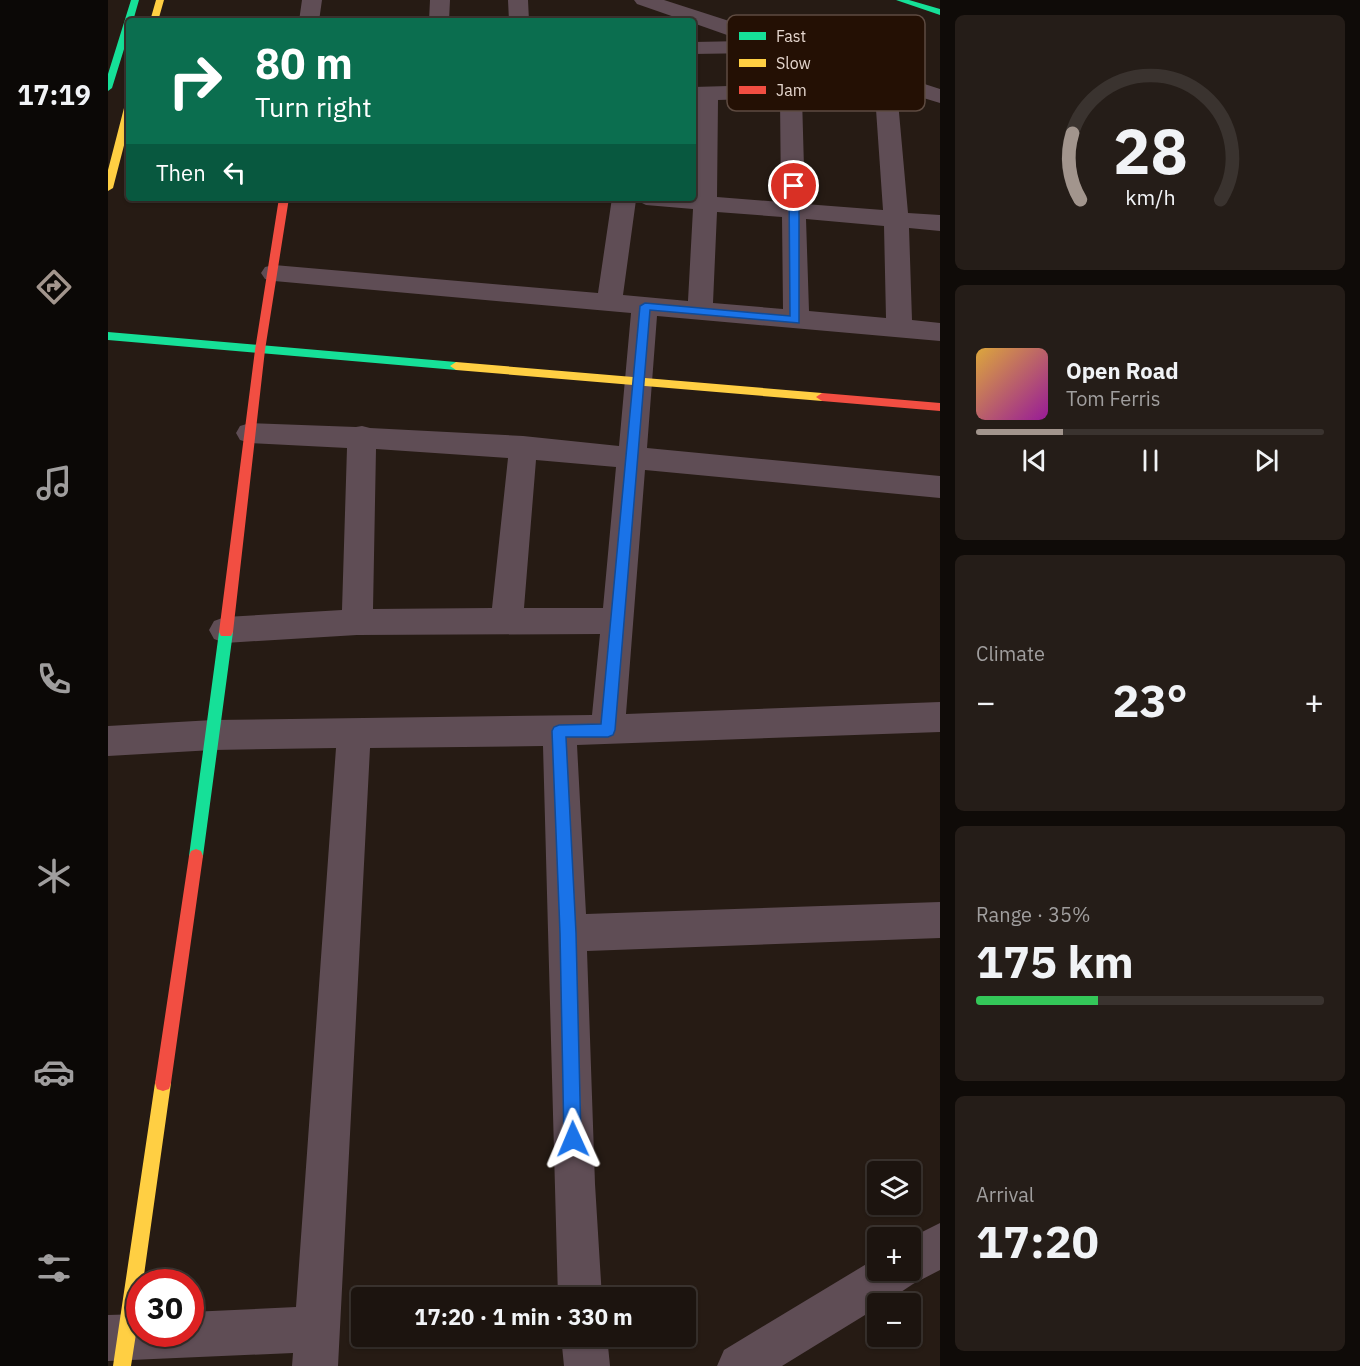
<!DOCTYPE html>
<meta charset="utf-8">
<style>
body{margin:0;font-family:"IBM Plex Sans",sans-serif;background:#251d18;color:#f1f3f6;height:100vh;display:flex;flex-direction:column;font-size:22px;white-space:nowrap}
*{box-sizing:border-box;margin:0}
p{font-size:20px;color:#a09e9e}
.icon{flex:none;width:33px;height:33px;fill:none;stroke:currentColor;stroke-width:2;stroke-linecap:round;stroke-linejoin:round}
.map{position:relative;flex:1;overflow:hidden}
.sheet{display:flex;flex-direction:column;gap:15px;padding:15px;background:#0f0b08;width:420px}
.sheet>*{flex:none}
.hud{position:absolute;left:18px;top:18px;width:570px;height:183px;border-radius:6px;box-shadow:0 2px 4px #0004,0 0 0 2px #3a332f;background:#0b6e4f;color:#fff;overflow:hidden}
.buttons{position:absolute;left:759px;top:1161px;display:grid;gap:12px}
.buttons a{display:grid;place-items:center;width:54px;height:54px;border-radius:6px;background:#1c140f;box-shadow:0 2px 4px #0004,0 0 0 2px #3a332f;font-size:30px}
.speed{position:absolute;left:18px;top:1269px;display:flex;gap:12px;font-size:30px;font-weight:700;text-align:center}
.speed>*{display:grid;place-content:center;width:78px;height:78px;border-radius:50%;background:#1c140f;box-shadow:0 2px 4px #0004,0 0 0 2px #3a332f;line-height:1}
.speed .limit{border:9px solid #d22;background:#fff;color:#111}
.pin{position:absolute;display:grid;place-items:center;width:51px;height:51px;color:#fff;margin:-26px;border:3px solid #fff;border-radius:50%;box-shadow:0 2px 6px #0007}
.me{position:absolute;width:66px;margin:-33px;rotate:359deg;stroke-linejoin:round;filter:drop-shadow(0 0 4px #0008)}
.turn{display:flex;align-items:center;gap:21px;height:126px;padding:0 30px;font-size:27px}
.turn .icon{width:78px;height:78px;stroke-width:2.5}
.turn b{display:block;font-size:42px;line-height:51px}
.then{display:flex;align-items:center;height:57px;padding:0 30px;background:#0003;gap:12px;font-size:22px}
.big{font-size:45px;font-weight:800;line-height:1.1}
.sheet .widget{flex:1;display:flex;flex-direction:column;justify-content:center;gap:9px;min-width:0;padding:0 21px;border-radius:9px;background:#251d18}
.sheet .dial{align-items:center;gap:0}
.dial svg{height:156px;overflow:visible;fill:none;stroke:#3a332f;stroke-width:7;stroke-linecap:round;text-anchor:middle}
.dial text{fill:#f1f3f6;stroke:none}
.song{display:flex;align-items:center;gap:18px}
.cover{width:72px;height:72px;border-radius:9px;background:linear-gradient(135deg,hsl(40 70% 55%),hsl(300 70% 35%))}
.played{height:6px;border-radius:3px;background:linear-gradient(90deg,#a2958d 25%,#3a332f 25%)}
.keys{display:flex;justify-content:space-around;direction:ltr}
.heat{display:flex;justify-content:space-between;align-items:center;font-size:33px;direction:ltr}
.charge{height:9px;border-radius:4px;background:linear-gradient(90deg,#34c759 35%,#3a332f 0)}
.trip{position:absolute;left:243px;top:1287px;width:345px;height:60px;border-radius:6px;background:#1c140f;box-shadow:0 2px 4px #0004,0 0 0 2px #3a332f;font-weight:800;line-height:60px;text-align:center}
main{display:flex;flex:1;min-height:0}
.tabs{display:flex;flex-direction:column;width:108px;justify-content:space-around;align-items:center;background:#0b0806;color:#a09e9e}
.tabs .icon{width:42px;height:42px}
.tabs .active{color:#a2958d}
.tabs b{font-size:27px;color:#f1f3f6}
.map>svg:first-child{display:block}
.lines{fill:none;stroke-linecap:round;stroke-linejoin:round}
.street{fill:#5f4d55;fill-rule:evenodd}
.fast{fill:#16e098;fill-rule:evenodd}
.slow{fill:#ffcf43;fill-rule:evenodd}
.jam{fill:#f24e42;fill-rule:evenodd}
.route{fill:#1a73e8;stroke:#114b97;stroke-width:1.5}
.key{fill:#241004;stroke:#5e4b41;stroke-width:1.5}
.key-label{font-size:16px;fill:#e5d6ce}
</style>
<main>
<nav class="tabs">
<b>17:19</b>
<svg class="icon active" aria-label="directions" viewBox="0 0 24 24"><path d="M12 3l9 9-9 9-9-9zM9 14v-3h6M13 9l2 2-2 2"/></svg>
<svg class="icon" aria-label="music" viewBox="0 0 24 24"><path d="M9 18V5l10-2v13"/><circle cx="6" cy="18" r="3"/><circle cx="16" cy="16" r="3"/></svg>
<svg class="icon" aria-label="phone" viewBox="0 0 24 24"><path d="M5 4h4l2 5-3 2q2 4 5 5l2-3 5 2v4C11 20 4 13 5 4z"/></svg>
<svg class="icon" aria-label="climate" viewBox="0 0 24 24"><path d="M12 3v18M4 7l16 10M4 17L20 7"/></svg>
<svg class="icon" aria-label="car" viewBox="0 0 24 24"><path d="M5 17H2v-5l4-1 3-4h7l3 4 3 1v5h-3M9 17h6M6 11h13"/><circle cx="7" cy="17" r="2"/><circle cx="17" cy="17" r="2"/></svg>
<svg class="icon" aria-label="filters" viewBox="0 0 24 24"><path d="M4 7h16M4 17h16"/><circle cx="9" cy="7" r="2"/><circle cx="15" cy="17" r="2"/></svg>
</nav>
<div class="map">
<svg width="832" height="1366" viewBox="0 0 832 1366">
<rect width="100%" height="100%" fill="#261b14"/>
<g class="lines">
<!-- street -->
<path class="street" d="M194 0H214L211 21H191Z
M322 0H342L341 21H321Z
M400 0H420L421 21H401Z
M526 0H556L832 89V103L789 90 800 213 832 215V231L801 228 804 320 832 323V341L549 316 539 448 832 476V498L537 470 518 714 832 702V732L469 745 478 914 832 902V938L479 951 487 1184 494 1298H450L435 746 262 748 230 1366H184L185 1353 0 1361V1315L32 1314V1334H82V1312L188 1307 228 748 105 750 0 756V726L105 720 484 715 492 634 249 635 117 643 106 639 101 630 106 621 117 617 234 610 239 448 142 443 132 440 128 433 132 426 142 423 248 427 254 426 262 428 415 436 511 446 523 313 166 281 157 279 153 273 157 267 166 265 490 293 504 198H585L588 101H585V87L764 82 659 48 649 53 585 54V42L636 41 585 23V21H578L529 4ZM767 95 775 210 697 204 694 97ZM672 98 673 202 609 197 610 100ZM528 200 538 205 585 209 580 301 515 295ZM609 212 674 217 675 309 605 303ZM698 219 776 226 778 318 701 311ZM268 449 400 458 384 608 265 609ZM428 460 508 467 495 608H416Z
M832 1223V1270L805 1284 775 1304H770V1307L674 1366H609L616 1350 770 1257V1270H802V1238Z
M453 1336H499L502 1366H456Z"/>
<!-- fast -->
<path class="fast" d="M23 0H31L25 21H21V33L4 88 0 91V74Z
M788 0H801L832 9V15Z
M0 332 348 362 354 366 348 370 0 340Z
M118 627 123 628 125 632 95 856 93 861 88 863 83 861 81 856 111 632 113 628Z"/>
<!-- slow -->
<path class="slow" d="M48 0H56L50 21H42Z
M21 105V126L5 188 0 191V170L16 108Z
M348 362 714 393 720 397 714 401 348 370 342 366Z
M55 1075 61 1077 63 1083 35 1282H32V1308L23 1366H5L47 1083 49 1077Z"/>
<!-- jam -->
<path class="jam" d="M171 198H181L157 350 125 632 123 636H113L111 632 147 350Z
M714 393 832 403V411L714 401 708 397Z
M88 849 93 851 95 856 63 1083 61 1089 55 1091 49 1089 47 1083 81 856 83 851Z"/>
</g>
<!-- route -->
<path class="route" d="M686 183 691 186V323L542 310 507 730 505 735 500 737H458L468 933 473 1139 471 1145 465 1147 459 1145 456 1139 452 933 444 731 446 727 451 725 493 724 532 306 537 303 682 316 681 186Z"/>
<!-- legend -->
<rect x="619" y="15" width="198" height="96" rx="9" class="key"/>
<rect x="631" y="32" width="27" height="8" fill="#16e098"/>
<rect x="631" y="59" width="27" height="8" fill="#ffcf43"/>
<rect x="631" y="86" width="27" height="8" fill="#f24e42"/>
<g class="key-label">
<text x="668" y="42">Fast</text>
<text x="668" y="69">Slow</text>
<text x="668" y="96">Jam</text>
</g>
</svg>
<div class="buttons">
<a><svg class="icon" aria-label="layers" viewBox="0 0 24 24"><path d="M12 4l9 5-9 5-9-5zM3 14l9 5 9-5"/></svg></a>
<a>+</a>
<a>−</a>
</div>
<div class="speed"><div class="limit">30</div></div>
<div class="pin" style="left:686px;top:186px;background:#d93025"><svg class="icon" aria-label="arrive" viewBox="0 0 24 24"><path d="M6 21V4h12l-3 4 3 4H6"/></svg></div>
<svg class="me" style="left:465px;top:1139px" viewBox="-20 -20 40 40"><path d="M0-17L14 15 0 8-14 15z" fill="#1a73e8" stroke="#fff" stroke-width="4"/></svg>
<div class="trip">17:20 · 1 min · 330 m</div>
<div class="hud">
<div class="turn"><svg class="icon" aria-label="right" viewBox="0 0 24 24"><path d="M7 20v-9h11M14 6l5 5-5 5"/></svg><div><b>80 m</b>Turn right</div></div>
<div class="then">Then<svg class="icon" aria-label="left" viewBox="0 0 24 24"><path d="M17 20v-9H6M10 6l-5 5 5 5"/></svg></div>
</div>
</div>
<section class="sheet">
<div class="widget dial"><svg viewBox="0 0 100 80">
<path d="M14 69A42 42 0 1 1 86 69"/>
<path d="M14 69A42 42 0 0 1 10 35" stroke="#a2958d"/>
<text x="50" y="56" font-size="32" font-weight="700">28</text>
<text x="50" y="72" font-size="11">km/h</text>
</svg></div>
<div class="widget">
<div class="song"><i class="cover"></i><div><b>Open Road</b><p>Tom Ferris</p></div></div>
<div class="played"></div>
<div class="keys"><svg class="icon" aria-label="previous" viewBox="0 0 24 24"><path d="M18 5L8 12l10 7zM5 5v14"/></svg><svg class="icon" aria-label="pause" viewBox="0 0 24 24"><path d="M8 5v14M16 5v14"/></svg><svg class="icon" aria-label="next" viewBox="0 0 24 24"><path d="M6 5l10 7-10 7zM19 5v14"/></svg></div>
</div>
<div class="widget"><p>Climate</p>
<div class="heat"><a>−</a><b class="big">23°</b><a>+</a></div>
</div>
<div class="widget"><p>Range · 35%</p><b class="big">175 km</b><div class="charge"></div></div>
<div class="widget"><p>Arrival</p><b class="big">17:20</b></div>
</section>
</main>
